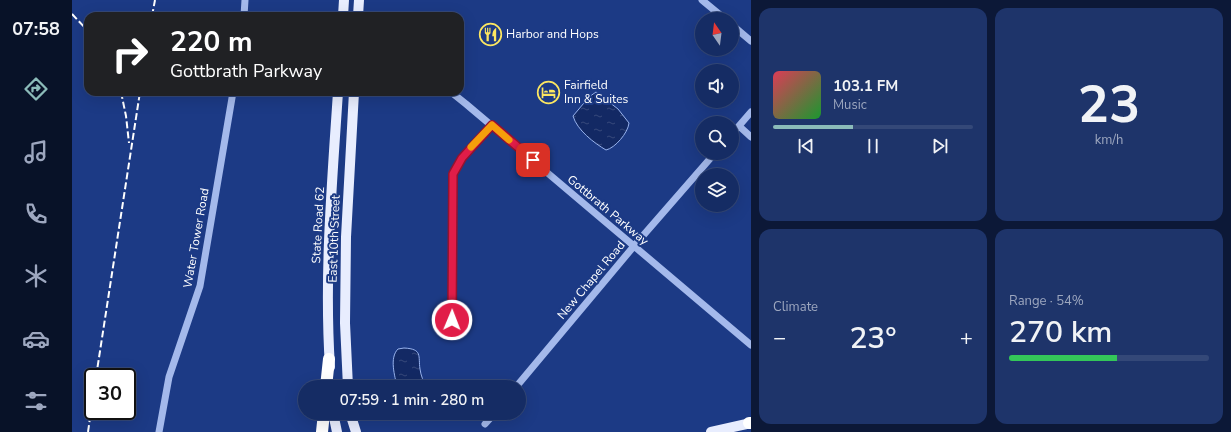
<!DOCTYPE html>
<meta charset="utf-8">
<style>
body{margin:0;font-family:"Nunito Sans",sans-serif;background:#1e346a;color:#f1f3f6;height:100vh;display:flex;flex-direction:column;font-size:15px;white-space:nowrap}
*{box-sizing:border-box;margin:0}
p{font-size:13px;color:#9da7bf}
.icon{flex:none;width:22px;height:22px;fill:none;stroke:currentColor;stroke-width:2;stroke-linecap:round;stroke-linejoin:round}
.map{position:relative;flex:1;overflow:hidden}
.sheet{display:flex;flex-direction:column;gap:8px;padding:8px;background:#0c1837;width:480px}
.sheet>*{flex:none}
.hud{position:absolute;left:12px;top:12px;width:380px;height:84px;border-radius:12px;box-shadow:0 4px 16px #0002,0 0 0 1px #344878;background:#202124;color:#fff;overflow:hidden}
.needle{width:26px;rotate:346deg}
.tools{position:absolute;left:623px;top:12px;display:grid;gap:8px}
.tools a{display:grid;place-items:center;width:44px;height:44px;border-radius:50%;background:#152c64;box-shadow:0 4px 16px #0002,0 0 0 1px #344878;font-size:20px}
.speed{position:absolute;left:12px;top:368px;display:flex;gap:8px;font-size:20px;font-weight:700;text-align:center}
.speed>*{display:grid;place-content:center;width:52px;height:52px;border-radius:50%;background:#152c64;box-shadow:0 4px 16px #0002,0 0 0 1px #344878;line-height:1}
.speed .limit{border:2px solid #111;border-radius:6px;background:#fff;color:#111}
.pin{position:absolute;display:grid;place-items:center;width:34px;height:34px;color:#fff;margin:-17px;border-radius:8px;box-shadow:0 2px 6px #0006}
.me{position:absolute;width:44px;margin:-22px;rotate:1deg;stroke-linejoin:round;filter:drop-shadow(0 0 3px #0008)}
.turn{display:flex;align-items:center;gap:14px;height:84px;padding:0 20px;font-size:18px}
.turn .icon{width:52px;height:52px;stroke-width:2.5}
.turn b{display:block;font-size:28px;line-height:34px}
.big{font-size:30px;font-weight:600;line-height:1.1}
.sheet .widget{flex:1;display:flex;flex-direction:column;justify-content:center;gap:6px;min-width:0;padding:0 14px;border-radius:12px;background:#1e346a}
.sheet .dial{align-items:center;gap:0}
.dial b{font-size:52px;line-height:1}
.song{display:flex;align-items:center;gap:12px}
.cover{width:48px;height:48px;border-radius:6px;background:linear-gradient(135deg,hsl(350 70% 55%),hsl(130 70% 35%))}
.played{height:4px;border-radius:2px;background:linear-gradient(90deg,#8bbbb9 40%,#344878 40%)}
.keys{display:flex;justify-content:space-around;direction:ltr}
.heat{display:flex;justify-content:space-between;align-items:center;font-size:22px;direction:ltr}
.charge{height:6px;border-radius:3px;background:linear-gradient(90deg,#34c759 54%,#344878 0)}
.sheet .tiles{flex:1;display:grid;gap:8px;grid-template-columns:repeat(2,1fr)}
.trip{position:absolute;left:226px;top:380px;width:228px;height:40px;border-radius:20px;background:#152c64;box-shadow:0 4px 16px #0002,0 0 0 1px #344878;font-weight:600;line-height:40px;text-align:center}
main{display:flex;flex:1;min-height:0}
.tabs{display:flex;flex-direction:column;width:72px;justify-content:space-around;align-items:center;background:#081228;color:#9da7bf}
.tabs .icon{width:28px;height:28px}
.tabs .active{color:#8bbbb9}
.tabs b{font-size:18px;color:#f1f3f6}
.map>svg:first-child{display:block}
.water{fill:url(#water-ripples);stroke:#97b2ed}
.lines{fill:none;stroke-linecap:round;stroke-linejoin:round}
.minor{stroke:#a4b9eb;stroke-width:7}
.major{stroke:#e8edfe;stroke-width:10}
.highway{stroke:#fff;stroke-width:12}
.rail{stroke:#fff;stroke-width:2;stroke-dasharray:7 3;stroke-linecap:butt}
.route-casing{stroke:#92132f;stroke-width:10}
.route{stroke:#e11d48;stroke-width:7}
.slow{stroke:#f59e0b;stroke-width:7}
.labels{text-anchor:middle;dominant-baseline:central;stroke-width:4;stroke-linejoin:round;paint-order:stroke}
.poi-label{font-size:12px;fill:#fff;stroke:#1c3a85;text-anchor:start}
.street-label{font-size:12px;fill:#fff;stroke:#1c3a85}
</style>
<main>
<nav class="tabs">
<b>07:58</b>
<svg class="icon active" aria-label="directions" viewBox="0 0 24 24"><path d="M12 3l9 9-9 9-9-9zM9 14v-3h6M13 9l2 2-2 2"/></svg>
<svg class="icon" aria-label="music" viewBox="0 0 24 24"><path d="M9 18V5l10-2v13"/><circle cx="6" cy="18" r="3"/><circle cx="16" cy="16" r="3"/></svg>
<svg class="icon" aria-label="phone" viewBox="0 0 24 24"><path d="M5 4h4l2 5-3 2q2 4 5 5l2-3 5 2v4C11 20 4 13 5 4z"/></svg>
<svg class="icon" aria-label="climate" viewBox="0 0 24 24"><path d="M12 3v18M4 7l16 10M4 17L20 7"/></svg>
<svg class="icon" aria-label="car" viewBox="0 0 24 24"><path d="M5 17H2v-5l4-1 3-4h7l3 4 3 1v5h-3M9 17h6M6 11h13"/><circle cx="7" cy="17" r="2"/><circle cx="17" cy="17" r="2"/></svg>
<svg class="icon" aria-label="filters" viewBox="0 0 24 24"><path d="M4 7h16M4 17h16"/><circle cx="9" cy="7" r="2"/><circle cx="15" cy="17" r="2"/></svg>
</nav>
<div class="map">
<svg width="679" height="432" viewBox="0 0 679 432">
<defs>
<pattern id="water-ripples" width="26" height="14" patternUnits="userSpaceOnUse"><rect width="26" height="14" fill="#132964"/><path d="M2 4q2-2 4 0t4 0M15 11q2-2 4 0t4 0" fill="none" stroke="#36497b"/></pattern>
</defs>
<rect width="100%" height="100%" fill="#1c3a85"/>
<!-- water -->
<path class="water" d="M524 92 546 109 557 123C556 133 543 148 534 150 522 143 505 130 501 116L517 97Z
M332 348C351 349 346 356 348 369 349 376 351 381 355 387H325C323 376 317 358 326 349Z
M345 413H394C379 418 358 420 345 413Z"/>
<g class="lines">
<!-- minor -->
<path class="minor" d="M630 0 653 19
M172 16 173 0
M660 25 679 41
M379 92 394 104 679 345
M667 126 679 137
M660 134 679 112
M380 320 381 175 390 158 420 125
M444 387 562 246 643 153
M413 424 423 413
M87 432 97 377 128 286 161 92"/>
<!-- major -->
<path class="major" d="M271 16 272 0
M286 16 287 0
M258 367C252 275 260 183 266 92
M276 387 273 323 274 237 282 92
M261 413 265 432
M278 413 284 432
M639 432 679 423"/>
<!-- highway -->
<path class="highway" d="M254 387 257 359
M677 423H679
M250 432 252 413"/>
<!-- rail -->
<path class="rail" d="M0 14 16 31
M80 16 83 0
M49 92 54 116 57 143
M24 377 68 92
M16 432 21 397"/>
</g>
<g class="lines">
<defs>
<path id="route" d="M380 320 381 174 390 158 420 125 461 160"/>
</defs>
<!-- route casing -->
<use href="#route" class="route-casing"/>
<!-- route -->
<use href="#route" class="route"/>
<!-- slow -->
<path class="slow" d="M399 147 420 125 437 140"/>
</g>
<!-- icons -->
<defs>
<symbol id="restaurant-ring" viewBox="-11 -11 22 22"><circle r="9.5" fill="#1c3a85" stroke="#fbe661" stroke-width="1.5"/><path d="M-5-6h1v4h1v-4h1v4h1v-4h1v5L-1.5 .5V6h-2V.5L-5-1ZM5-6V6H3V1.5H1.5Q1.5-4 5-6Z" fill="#fbe661"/></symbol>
<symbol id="hotel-ring" viewBox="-11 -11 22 22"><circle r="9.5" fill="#1c3a85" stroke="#fbe661" stroke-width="1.5"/><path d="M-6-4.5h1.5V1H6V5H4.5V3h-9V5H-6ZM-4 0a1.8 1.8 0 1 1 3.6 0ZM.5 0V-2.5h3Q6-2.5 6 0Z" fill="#fbe661"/></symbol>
</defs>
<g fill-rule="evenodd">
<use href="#restaurant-ring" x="406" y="22" width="25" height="25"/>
<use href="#hotel-ring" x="464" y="80" width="25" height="25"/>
</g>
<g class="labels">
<!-- poi labels -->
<g class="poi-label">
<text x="434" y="34">Harbor and Hops</text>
<text x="492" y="85">Fairfield<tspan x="492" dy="14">Inn &amp; Suites</tspan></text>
</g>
<!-- street labels -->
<g class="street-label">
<text transform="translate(536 210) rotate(40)">Gottbrath Parkway</text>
<text transform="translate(246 225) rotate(-87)">State Road 62</text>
<text transform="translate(124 238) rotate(-80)">Water Tower Road</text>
<text transform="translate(262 239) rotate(-88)">East 10th Street</text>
<text transform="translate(519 280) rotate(-50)">New Chapel Road</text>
</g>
</g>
</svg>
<div class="tools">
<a><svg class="needle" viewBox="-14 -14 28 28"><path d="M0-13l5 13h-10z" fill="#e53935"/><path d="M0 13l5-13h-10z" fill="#9da7bf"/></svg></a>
<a><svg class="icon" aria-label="sound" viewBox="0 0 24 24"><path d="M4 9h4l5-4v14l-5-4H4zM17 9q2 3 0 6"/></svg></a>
<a><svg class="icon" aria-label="search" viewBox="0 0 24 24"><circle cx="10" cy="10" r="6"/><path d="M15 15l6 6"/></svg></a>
<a><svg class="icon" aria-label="layers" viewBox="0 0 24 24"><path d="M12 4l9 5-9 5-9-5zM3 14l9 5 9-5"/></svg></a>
</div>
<div class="speed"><div class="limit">30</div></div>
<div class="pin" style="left:461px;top:160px;background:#d93025"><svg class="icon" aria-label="arrive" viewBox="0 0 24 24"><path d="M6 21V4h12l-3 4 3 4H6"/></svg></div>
<svg class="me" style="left:380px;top:320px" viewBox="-20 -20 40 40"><circle r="17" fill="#e11d48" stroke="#fff" stroke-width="3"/><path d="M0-11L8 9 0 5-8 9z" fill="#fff"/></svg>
<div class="trip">07:59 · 1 min · 280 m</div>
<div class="hud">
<div class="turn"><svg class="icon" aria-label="right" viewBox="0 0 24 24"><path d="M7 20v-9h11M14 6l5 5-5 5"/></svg><div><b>220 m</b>Gottbrath Parkway</div></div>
</div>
</div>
<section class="sheet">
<div class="tiles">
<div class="widget">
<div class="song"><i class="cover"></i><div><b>103.1 FM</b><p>Music</p></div></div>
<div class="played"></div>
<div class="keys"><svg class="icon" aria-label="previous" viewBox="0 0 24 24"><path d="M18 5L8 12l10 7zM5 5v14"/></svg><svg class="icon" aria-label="pause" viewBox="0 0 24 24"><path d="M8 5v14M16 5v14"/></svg><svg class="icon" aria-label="next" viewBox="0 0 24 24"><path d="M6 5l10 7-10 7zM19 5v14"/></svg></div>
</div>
<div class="widget dial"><b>23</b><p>km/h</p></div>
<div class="widget"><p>Climate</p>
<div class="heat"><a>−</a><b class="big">23°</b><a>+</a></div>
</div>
<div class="widget"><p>Range · 54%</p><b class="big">270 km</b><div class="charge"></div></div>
</div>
</section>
</main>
